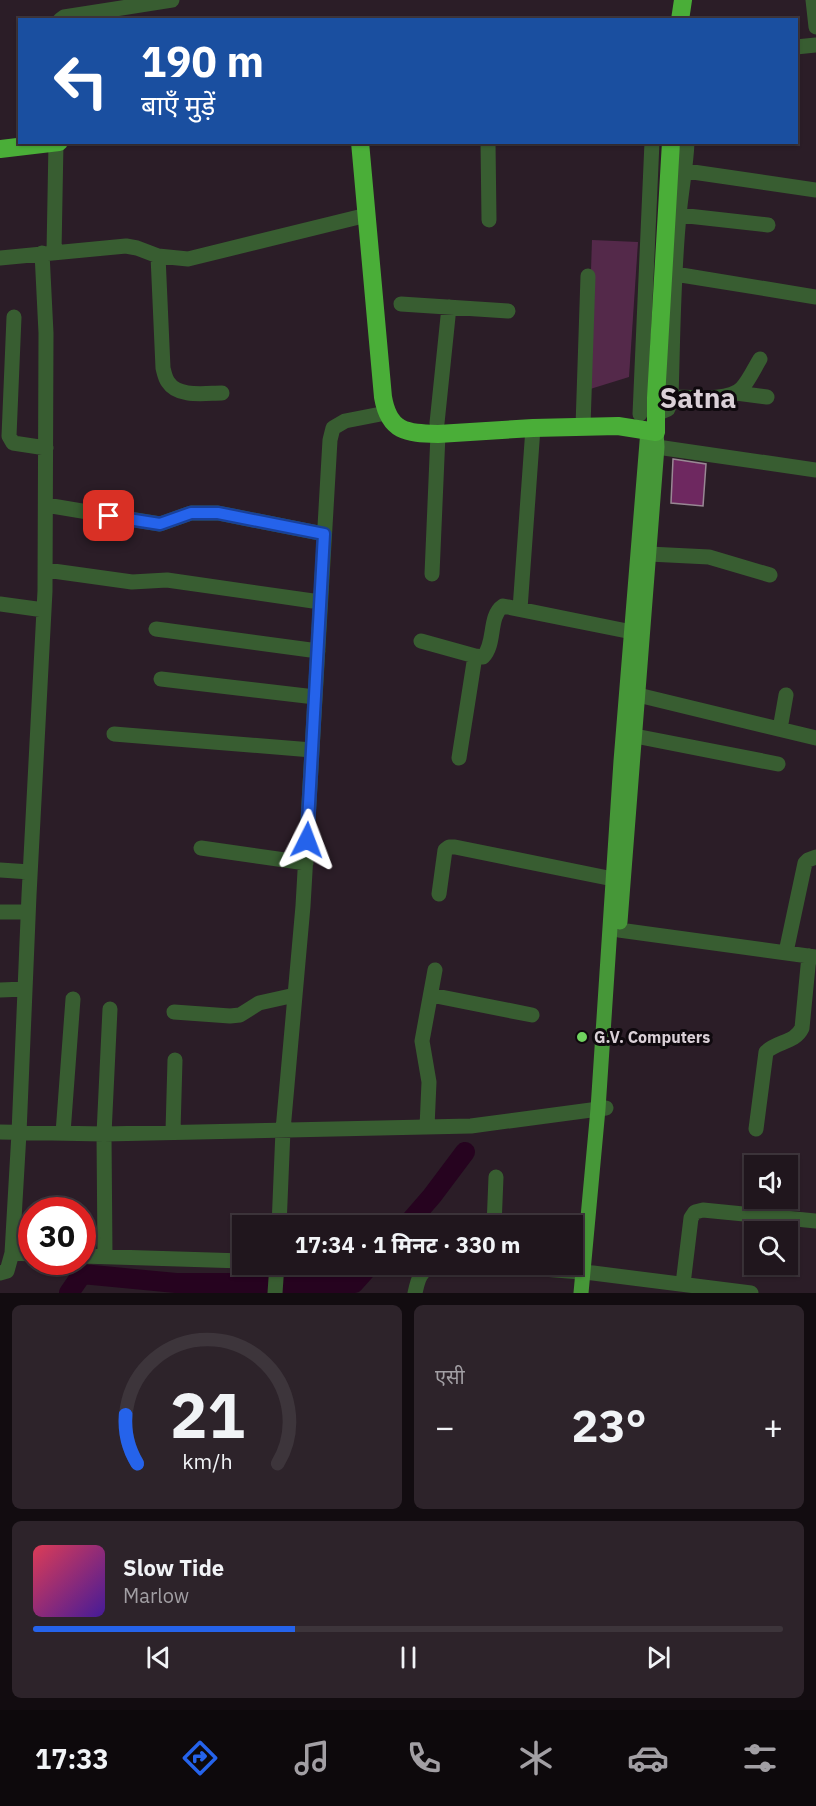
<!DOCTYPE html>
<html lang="hi">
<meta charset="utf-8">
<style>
body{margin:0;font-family:"IBM Plex Sans","Noto Sans Devanagari",sans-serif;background:#2d232a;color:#f1f3f6;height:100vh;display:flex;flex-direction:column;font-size:22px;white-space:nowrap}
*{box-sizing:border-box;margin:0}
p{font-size:20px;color:#a29fa4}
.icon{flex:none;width:33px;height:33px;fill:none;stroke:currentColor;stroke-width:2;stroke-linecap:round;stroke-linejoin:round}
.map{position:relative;height:1293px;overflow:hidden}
.details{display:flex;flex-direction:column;gap:12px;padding:12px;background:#120c10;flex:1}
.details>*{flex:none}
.top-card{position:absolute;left:18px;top:18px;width:780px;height:126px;border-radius:0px;box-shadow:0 2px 4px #0004,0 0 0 2px #3d353b;background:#1a4fa0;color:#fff;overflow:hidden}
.fabs{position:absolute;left:744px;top:1155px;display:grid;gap:12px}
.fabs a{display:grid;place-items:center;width:54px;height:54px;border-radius:0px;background:#20161d;box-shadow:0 2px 4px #0004,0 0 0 2px #3d353b;font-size:30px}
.speed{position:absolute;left:18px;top:1197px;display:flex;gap:12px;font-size:30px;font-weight:700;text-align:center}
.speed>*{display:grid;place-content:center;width:78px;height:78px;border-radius:50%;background:#20161d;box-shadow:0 2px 4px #0004,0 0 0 2px #3d353b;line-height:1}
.speed .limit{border:9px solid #d22;background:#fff;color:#111}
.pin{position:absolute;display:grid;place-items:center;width:51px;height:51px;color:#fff;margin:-26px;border-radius:12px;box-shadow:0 3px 9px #0006}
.me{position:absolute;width:66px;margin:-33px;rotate:3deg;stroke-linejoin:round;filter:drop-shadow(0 0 4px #0008)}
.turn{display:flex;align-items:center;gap:21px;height:126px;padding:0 24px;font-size:27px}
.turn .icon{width:78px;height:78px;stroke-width:2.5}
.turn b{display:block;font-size:42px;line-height:51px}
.big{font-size:45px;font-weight:700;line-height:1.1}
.details .tile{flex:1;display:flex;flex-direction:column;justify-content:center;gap:9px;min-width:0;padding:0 21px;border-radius:9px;background:#2d232a}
.details .dial{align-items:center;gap:0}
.dial svg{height:156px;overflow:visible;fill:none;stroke:#3d353b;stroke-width:7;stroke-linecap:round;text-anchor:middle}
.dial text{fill:#f1f3f6;stroke:none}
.song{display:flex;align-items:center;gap:18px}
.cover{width:72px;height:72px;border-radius:9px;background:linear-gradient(135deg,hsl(350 70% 55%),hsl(260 70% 35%))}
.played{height:6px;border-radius:3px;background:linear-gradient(90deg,#2563eb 35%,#3d353b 35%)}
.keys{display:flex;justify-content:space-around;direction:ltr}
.heat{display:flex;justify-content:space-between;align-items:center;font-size:33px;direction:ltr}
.details .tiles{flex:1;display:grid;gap:12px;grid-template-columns:1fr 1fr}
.tile:last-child{grid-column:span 2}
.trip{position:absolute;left:232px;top:1215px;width:351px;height:60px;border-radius:0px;background:#20161d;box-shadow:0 2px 4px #0004,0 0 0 2px #3d353b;font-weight:700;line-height:60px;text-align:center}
.dock{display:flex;height:96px;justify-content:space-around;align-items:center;background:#0d090c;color:#a29fa4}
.dock .icon{width:42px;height:42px}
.dock .current{color:#2563eb}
.dock b{font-size:27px;color:#f1f3f6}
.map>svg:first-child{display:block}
.green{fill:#54294a}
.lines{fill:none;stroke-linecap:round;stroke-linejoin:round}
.river{stroke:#26031f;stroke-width:20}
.building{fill:#6e2860;stroke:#998894;stroke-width:1.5}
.minor{stroke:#385d31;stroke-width:15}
.major{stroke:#469738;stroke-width:15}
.highway{stroke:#4aae38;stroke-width:18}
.route-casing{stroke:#184099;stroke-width:15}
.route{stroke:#2563eb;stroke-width:10}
.poi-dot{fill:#70d35f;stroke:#0f090e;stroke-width:2}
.labels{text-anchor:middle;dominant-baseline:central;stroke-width:6;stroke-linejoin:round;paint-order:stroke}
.poi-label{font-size:16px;font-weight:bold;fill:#dad0d7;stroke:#0f090e;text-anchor:start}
.town-label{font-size:28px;font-weight:bold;fill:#dad0d7;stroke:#0f090e}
</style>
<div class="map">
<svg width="816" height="1293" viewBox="0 0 816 1293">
<rect width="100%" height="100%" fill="#2b1d27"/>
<!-- green -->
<path class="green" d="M592 240 638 242 629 377 587 390Z"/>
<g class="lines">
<!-- river -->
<path class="river" d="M406 1226 432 1196 465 1152
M69 1293 82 1274 176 1283H354L371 1264"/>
</g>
<!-- building -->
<path class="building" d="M673 459 706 464 703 506 671 503Z"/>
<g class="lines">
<!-- minor -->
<path class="minor" d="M813 0 816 27
M60 20 64 17 172 0
M796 47 816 45
M488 142 489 220
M686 171 816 190
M679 215 768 225
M54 252 56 142
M158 256 163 368C164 372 165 378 168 382 178 398 206 393 222 393
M0 258 126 246 137 248 158 256 188 259 367 215
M675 274 816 297
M401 304 508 311
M14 317 9 436 13 443 46 448
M736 393 767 397
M671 397C689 397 730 402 742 388 749 380 754 369 760 359
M640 414 652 142
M656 414 668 409 671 397C673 337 673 276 679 216 681 191 686 168 687 142
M437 423 449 307
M583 426 588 276
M657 447 816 470
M46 505 160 524 191 513H218L324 534
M649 554 709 557 770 575
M46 570 132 582 167 580 320 602
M432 574 438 434
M0 604 44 610
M520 609 533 428
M156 629 318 651
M421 641 475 656 483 657C496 644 488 616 503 606L632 632
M161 679 315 697
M638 695 816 738
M780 729 786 695
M114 734 312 750
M635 736 778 764
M459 758 475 656
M201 848 306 863
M0 870 30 872
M439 894 445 850 449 847H455L613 879
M0 912H28
M619 930 816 957
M786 952 805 863 808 860 816 857
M0 990 25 989
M431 995 532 1015
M174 1012 230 1016 240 1015 259 1003 295 995
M427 1127 429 1082 422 1041 435 970
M756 1129 766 1052C777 1041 795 1043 802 1028L809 956
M173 1131 175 1060
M0 1132 104 1134 471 1126 606 1108
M63 1133 73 999
M279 1226 283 1130 303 906 330 440 333 428 345 421 386 413
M494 1226 496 1177
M12 1253 32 1254
M82 1256 243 1261
M105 1256 104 1134 110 1009
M478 1264 593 1273 751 1293
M0 1273 7 1271 12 1253 19 1133 29 895 45 591 46 333 42 253
M683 1284 691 1218 695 1212 703 1210 816 1221
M275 1293 277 1264
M415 1293C418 1279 420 1271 434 1264"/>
<!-- major -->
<path class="major" d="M620 922 657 447 656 432
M581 1293 598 1109 621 761 648 430"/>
<!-- highway -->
<path class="highway" d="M680 20 683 0
M360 142 383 397C389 432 406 433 438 434L533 428 618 426 656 432V398L671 142
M0 149 59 142"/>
</g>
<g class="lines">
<defs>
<path id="route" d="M109 516 160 524 191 513H218L324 534 307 840"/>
</defs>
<!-- route casing -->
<use href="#route" class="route-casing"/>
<!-- route -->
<use href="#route" class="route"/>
</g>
<!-- markers -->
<circle class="poi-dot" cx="582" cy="1037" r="6"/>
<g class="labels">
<!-- poi labels -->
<g class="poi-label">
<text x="594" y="1037">G.V. Computers</text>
</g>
<!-- town labels -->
<g class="town-label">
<text x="698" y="397">Satna</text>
</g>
</g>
</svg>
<div class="fabs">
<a><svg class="icon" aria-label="sound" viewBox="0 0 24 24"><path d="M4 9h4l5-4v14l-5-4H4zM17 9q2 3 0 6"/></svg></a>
<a><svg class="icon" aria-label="search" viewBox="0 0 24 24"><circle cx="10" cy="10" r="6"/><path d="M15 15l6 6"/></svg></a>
</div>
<div class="speed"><div class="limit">30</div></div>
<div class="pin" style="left:109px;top:516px;background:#d93025"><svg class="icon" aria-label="arrive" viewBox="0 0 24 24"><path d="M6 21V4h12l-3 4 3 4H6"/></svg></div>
<svg class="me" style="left:307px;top:840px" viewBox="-20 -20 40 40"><path d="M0-17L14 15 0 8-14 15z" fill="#2563eb" stroke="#fff" stroke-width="4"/></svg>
<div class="trip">17:34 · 1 मिनट · 330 m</div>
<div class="top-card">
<div class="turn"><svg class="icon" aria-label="left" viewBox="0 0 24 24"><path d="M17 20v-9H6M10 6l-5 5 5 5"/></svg><div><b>190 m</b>बाएँ मुड़ें</div></div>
</div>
</div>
<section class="details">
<div class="tiles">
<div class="tile dial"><svg viewBox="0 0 100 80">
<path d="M14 69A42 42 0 1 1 86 69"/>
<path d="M14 69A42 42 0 0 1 8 44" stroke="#2563eb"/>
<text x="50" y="56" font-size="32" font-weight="700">21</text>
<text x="50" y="72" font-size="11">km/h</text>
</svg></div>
<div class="tile"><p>एसी</p>
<div class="heat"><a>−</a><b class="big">23°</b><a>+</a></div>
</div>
<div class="tile">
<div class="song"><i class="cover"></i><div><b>Slow Tide</b><p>Marlow</p></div></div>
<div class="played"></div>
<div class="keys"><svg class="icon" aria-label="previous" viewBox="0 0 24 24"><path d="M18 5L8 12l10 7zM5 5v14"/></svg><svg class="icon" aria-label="pause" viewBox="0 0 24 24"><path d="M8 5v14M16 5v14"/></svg><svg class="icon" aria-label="next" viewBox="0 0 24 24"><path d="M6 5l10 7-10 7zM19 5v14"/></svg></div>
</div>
</div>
</section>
<nav class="dock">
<b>17:33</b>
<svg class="icon current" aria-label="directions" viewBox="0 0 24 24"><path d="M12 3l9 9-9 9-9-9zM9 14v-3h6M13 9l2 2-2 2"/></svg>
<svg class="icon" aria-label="music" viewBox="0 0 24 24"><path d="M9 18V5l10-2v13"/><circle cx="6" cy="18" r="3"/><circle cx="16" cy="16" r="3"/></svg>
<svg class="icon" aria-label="phone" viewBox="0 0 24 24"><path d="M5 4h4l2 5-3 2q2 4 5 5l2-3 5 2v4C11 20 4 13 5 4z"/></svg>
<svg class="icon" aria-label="climate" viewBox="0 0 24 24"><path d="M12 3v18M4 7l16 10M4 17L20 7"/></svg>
<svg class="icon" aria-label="car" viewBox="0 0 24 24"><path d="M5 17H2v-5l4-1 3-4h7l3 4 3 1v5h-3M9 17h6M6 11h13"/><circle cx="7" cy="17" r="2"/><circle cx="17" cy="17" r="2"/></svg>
<svg class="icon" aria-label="filters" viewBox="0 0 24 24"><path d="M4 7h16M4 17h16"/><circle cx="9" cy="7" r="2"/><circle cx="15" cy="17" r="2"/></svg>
</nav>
